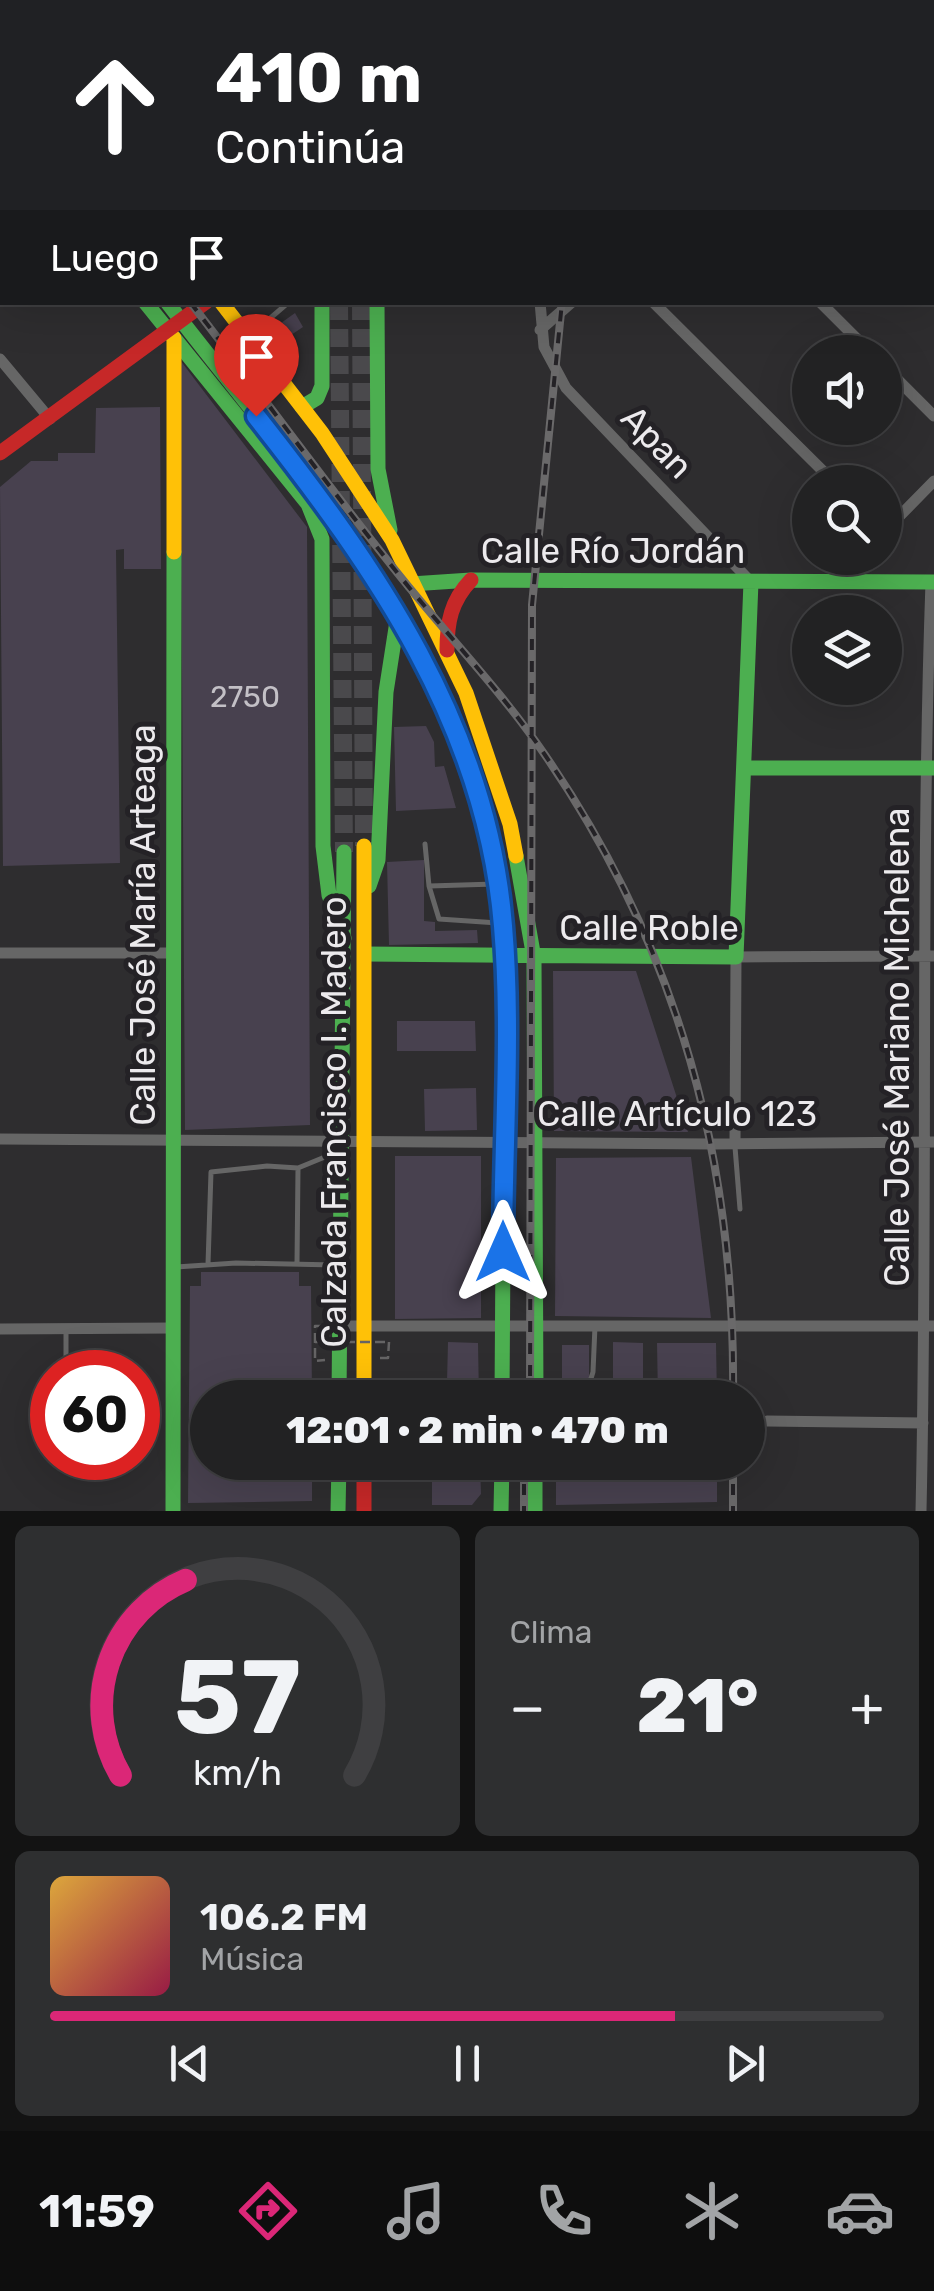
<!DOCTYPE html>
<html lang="es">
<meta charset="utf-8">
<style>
body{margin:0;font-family:Rubik,sans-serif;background:#2e2f30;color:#f1f3f6;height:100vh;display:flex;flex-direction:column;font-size:38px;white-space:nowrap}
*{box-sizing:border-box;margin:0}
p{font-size:32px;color:#a2a4a6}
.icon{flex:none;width:55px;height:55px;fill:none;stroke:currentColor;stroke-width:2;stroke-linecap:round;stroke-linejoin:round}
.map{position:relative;height:1511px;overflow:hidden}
.sheet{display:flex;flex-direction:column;gap:15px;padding:15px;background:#131313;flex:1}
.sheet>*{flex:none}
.hud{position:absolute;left:0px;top:0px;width:935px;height:305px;box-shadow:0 10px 40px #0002,0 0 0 2px #3f3f41;background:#202124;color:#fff;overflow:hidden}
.tools{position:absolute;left:792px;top:335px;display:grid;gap:20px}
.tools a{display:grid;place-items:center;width:110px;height:110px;border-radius:50%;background:#222223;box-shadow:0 10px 40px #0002,0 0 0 2px #3f3f41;font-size:50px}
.speed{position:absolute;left:30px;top:1350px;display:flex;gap:20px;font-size:50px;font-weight:700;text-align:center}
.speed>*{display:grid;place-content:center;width:130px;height:130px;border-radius:50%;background:#222223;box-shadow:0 10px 40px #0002,0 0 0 2px #3f3f41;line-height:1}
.speed .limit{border:15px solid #d22;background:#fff;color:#111}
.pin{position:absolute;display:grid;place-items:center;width:85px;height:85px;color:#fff;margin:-102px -42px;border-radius:50% 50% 50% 0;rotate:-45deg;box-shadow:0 0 10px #0007}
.pin .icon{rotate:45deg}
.me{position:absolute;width:110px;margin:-55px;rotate:0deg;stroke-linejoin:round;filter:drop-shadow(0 0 8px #0008)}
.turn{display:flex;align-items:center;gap:35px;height:210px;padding:0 50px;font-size:45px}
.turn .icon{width:130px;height:130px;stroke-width:2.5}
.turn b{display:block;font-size:70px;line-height:85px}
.then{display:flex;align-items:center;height:95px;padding:0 50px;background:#0003;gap:20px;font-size:38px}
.big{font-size:75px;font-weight:800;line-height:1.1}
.sheet .widget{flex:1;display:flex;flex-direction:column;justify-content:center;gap:15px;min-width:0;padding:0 35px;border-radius:15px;background:#2e2f30}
.sheet .dial{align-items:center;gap:0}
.dial svg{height:260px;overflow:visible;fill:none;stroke:#3f3f41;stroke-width:7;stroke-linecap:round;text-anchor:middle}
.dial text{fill:#f1f3f6;stroke:none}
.song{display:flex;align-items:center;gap:30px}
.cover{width:120px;height:120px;border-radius:15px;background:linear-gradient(135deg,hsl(40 70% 55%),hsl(340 70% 35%))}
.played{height:10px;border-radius:5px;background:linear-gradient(90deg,#db2777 75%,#3f3f41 75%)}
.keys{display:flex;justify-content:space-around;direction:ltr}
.heat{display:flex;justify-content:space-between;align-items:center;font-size:55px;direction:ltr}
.sheet .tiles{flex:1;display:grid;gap:15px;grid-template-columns:1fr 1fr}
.widget:last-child{grid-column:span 2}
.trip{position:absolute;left:190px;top:1380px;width:575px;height:100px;border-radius:50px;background:#222223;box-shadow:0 10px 40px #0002,0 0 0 2px #3f3f41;font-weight:800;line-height:100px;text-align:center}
.tab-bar{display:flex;height:160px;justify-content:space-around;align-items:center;background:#0e0e0e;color:#a2a4a6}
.tab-bar .icon{width:70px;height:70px}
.tab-bar .selected{color:#db2777}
.tab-bar b{font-size:45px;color:#f1f3f6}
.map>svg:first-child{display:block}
.building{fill:#48414f}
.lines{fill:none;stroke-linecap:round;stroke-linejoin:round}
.primary-tunnel{stroke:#4a494c;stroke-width:18;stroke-dasharray:18 9;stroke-linecap:butt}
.path{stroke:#656465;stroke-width:2.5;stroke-dasharray:10 5;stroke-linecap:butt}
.lane{stroke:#666;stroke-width:5}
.street{stroke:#666;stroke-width:11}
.fast{stroke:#4caf50;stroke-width:15}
.slow{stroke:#ffc107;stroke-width:15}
.jam{stroke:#c62828;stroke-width:15}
.rail-casing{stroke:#6a696a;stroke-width:8}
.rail{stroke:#242226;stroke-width:4;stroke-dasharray:11;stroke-linecap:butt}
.path-bridge{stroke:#656465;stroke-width:2.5;stroke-dasharray:10 5;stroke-linecap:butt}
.route-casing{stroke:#114b97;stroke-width:25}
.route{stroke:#1a73e8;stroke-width:18}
.labels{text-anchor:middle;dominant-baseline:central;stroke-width:10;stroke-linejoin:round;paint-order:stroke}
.number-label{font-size:30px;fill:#c3c0c6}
.street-label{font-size:35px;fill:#eceaed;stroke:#242226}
</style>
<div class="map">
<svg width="934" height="1511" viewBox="0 0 934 1511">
<rect width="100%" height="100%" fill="#2e2d2f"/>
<!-- building -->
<path class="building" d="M295 313 303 327 282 341 274 328Z
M180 360 307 527 310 1125 185 1130Z
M160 407 161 569H124V549L116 550 120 863 3 866 0 487 31 461H58V453H95L96 408Z
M426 726 434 742 435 767 444 766 456 808 396 811 394 727Z
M424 860V921L435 922V931L477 930 478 943 389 945 387 862Z
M553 971H636L688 1132 554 1131Z
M397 1021H475L476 1051H397Z
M476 1088 477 1130 425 1131 424 1089Z
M395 1156H481V1318L395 1319Z
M691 1157 711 1318 555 1316 556 1158Z
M201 1272H299V1286H311L312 1398H208V1462H312V1501L188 1503 190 1286H201Z
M448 1342 478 1343 479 1398H468L467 1381 447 1382Z
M613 1342 643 1343V1398H613Z
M657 1343H716L717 1398H658Z
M562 1345H589V1398H562Z
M432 1462H480L481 1494 472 1505H432Z
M556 1462H717V1502L556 1505Z"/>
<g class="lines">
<!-- primary-tunnel -->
<path class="primary-tunnel" d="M336 0V2
M359 0V2
M339 302 344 852
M361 302 364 846"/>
<!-- path -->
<path class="path" d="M323 1326H315V1361L325 1360
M380 1358H388L389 1342"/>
<!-- lane -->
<path class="lane" d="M655 0 658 2
M0 230 2 228
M253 333 289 302
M425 844 429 886 439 919 498 923
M429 886 495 884
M735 1147 740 1209
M298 1168 337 1152
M208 1264 211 1172 267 1166 298 1168 297 1263
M176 1267 236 1263 335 1265
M66 1330V1372
M539 1390 588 1388 593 1372 595 1326"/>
<!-- street -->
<path class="street" d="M194 0 196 2
M539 0V2
M688 0 690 2
M879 2 882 0
M932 65 934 66
M932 243 934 245
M540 302 544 347 566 388 751 582
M653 302 834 482
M820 302 870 352
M540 330 572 302
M0 359 50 419
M885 367 934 416
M885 531 934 481
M835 581 859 558
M0 953H172
M0 1139 712 1144 934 1142
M735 1144 736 957 934 956
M340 1326H934
M0 1329 173 1328
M767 1421 923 1423
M921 1511C928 1201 920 892 931 582"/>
<!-- fast -->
<path class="fast" d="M320 0V2
M375 0V2
M583 2 587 0
M0 90 2 93
M0 122 2 125
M145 302 308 504 322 539 323 846 329 895 344 938
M167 302C279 448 421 603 477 782 509 884 505 990 504 1096 503 1197 503 1297 502 1398
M377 302 378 469 390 530
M302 407 317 398 322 386V302
M411 584 471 580 934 582
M745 768H934
M516 856 534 958 536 1398
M369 886 378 860 386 692 398 615
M365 954 736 957 751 582
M339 1398 344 852
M535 1462V1511
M173 1511 174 552
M338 1511 339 1462
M501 1511 502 1462"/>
<!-- slow -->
<path class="slow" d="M0 26 2 29
M221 302 322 433 392 540 466 693 510 824 516 856
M174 552V338
M364 846V1398"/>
<!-- jam -->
<path class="jam" d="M0 453 206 302
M447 650C447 622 451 601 471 580
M364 1462V1511"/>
<defs>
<path id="rail" d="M637 2 638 0
M0 60 2 63
M190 302C257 388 320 476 388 561 439 627 498 686 545 755 679 950 736 1162 733 1398
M530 1398 532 605 562 302
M524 1462V1511
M733 1462V1511"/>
</defs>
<!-- rail casing -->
<use href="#rail" class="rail-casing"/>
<!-- rail -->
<use href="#rail" class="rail"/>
<!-- path-bridge -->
<path class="path-bridge" d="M315 1342H389"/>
</g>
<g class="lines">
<defs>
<path id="route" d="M256 416C376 568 487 726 503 926 512 1031 503 1145 503 1252"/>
</defs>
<!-- route casing -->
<use href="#route" class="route-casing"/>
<!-- route -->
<use href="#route" class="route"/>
</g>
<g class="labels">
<!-- number labels -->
<g class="number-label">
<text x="245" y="697">2750</text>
</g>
<!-- street labels -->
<g class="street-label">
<text transform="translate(657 442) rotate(46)">Apan</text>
<text x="613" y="551">Calle Río Jordán</text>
<text transform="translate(143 925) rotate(-90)">Calle José María Arteaga</text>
<text x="649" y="928">Calle Roble</text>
<text transform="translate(897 1047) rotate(-90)">Calle José Mariano Michelena</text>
<text x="677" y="1114">Calle Artículo 123</text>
<text transform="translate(334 1122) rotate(-90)">Calzada Francisco I. Madero</text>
</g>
</g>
</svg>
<div class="tools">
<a><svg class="icon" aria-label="sound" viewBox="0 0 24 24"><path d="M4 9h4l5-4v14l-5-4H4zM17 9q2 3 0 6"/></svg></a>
<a><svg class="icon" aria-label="search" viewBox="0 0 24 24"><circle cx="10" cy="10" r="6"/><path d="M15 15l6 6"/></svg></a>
<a><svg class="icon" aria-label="layers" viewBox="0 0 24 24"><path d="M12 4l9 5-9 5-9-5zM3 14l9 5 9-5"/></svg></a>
</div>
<div class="speed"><div class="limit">60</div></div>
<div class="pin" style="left:256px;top:416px;background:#d93025"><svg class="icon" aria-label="arrive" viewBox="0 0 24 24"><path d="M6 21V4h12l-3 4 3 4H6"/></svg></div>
<svg class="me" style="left:503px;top:1252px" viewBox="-20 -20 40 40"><path d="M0-17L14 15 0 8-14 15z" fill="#1a73e8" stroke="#fff" stroke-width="4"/></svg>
<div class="trip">12:01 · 2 min · 470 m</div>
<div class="hud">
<div class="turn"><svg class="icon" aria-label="ahead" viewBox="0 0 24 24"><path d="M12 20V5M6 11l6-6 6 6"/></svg><div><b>410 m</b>Continúa</div></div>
<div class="then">Luego<svg class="icon" aria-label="arrive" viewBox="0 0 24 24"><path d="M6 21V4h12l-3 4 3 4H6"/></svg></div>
</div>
</div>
<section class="sheet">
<div class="tiles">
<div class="widget dial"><svg viewBox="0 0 100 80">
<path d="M14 69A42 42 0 1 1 86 69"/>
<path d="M14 69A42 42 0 0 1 34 9" stroke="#db2777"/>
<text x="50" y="56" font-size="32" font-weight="700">57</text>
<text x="50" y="72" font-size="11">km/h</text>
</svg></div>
<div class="widget"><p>Clima</p>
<div class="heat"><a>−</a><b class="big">21°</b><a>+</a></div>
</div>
<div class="widget">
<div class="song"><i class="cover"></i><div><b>106.2 FM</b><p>Música</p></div></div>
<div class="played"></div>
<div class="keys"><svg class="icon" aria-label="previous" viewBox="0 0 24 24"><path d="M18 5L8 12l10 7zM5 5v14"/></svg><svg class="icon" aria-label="pause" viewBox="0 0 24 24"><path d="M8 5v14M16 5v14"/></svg><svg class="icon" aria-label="next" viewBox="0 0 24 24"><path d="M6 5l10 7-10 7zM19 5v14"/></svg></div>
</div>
</div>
</section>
<nav class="tab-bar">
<b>11:59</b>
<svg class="icon selected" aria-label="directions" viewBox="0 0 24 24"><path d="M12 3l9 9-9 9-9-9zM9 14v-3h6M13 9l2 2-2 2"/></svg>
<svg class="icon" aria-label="music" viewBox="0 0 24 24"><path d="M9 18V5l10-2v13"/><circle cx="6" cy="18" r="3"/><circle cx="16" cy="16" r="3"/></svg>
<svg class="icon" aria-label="phone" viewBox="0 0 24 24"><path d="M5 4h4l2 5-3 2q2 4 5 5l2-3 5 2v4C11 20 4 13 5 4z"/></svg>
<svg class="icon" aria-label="climate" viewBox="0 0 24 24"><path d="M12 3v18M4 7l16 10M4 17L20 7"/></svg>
<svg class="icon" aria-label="car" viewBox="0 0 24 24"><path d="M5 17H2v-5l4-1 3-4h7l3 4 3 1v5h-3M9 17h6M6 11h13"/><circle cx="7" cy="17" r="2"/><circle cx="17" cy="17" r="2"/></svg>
</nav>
